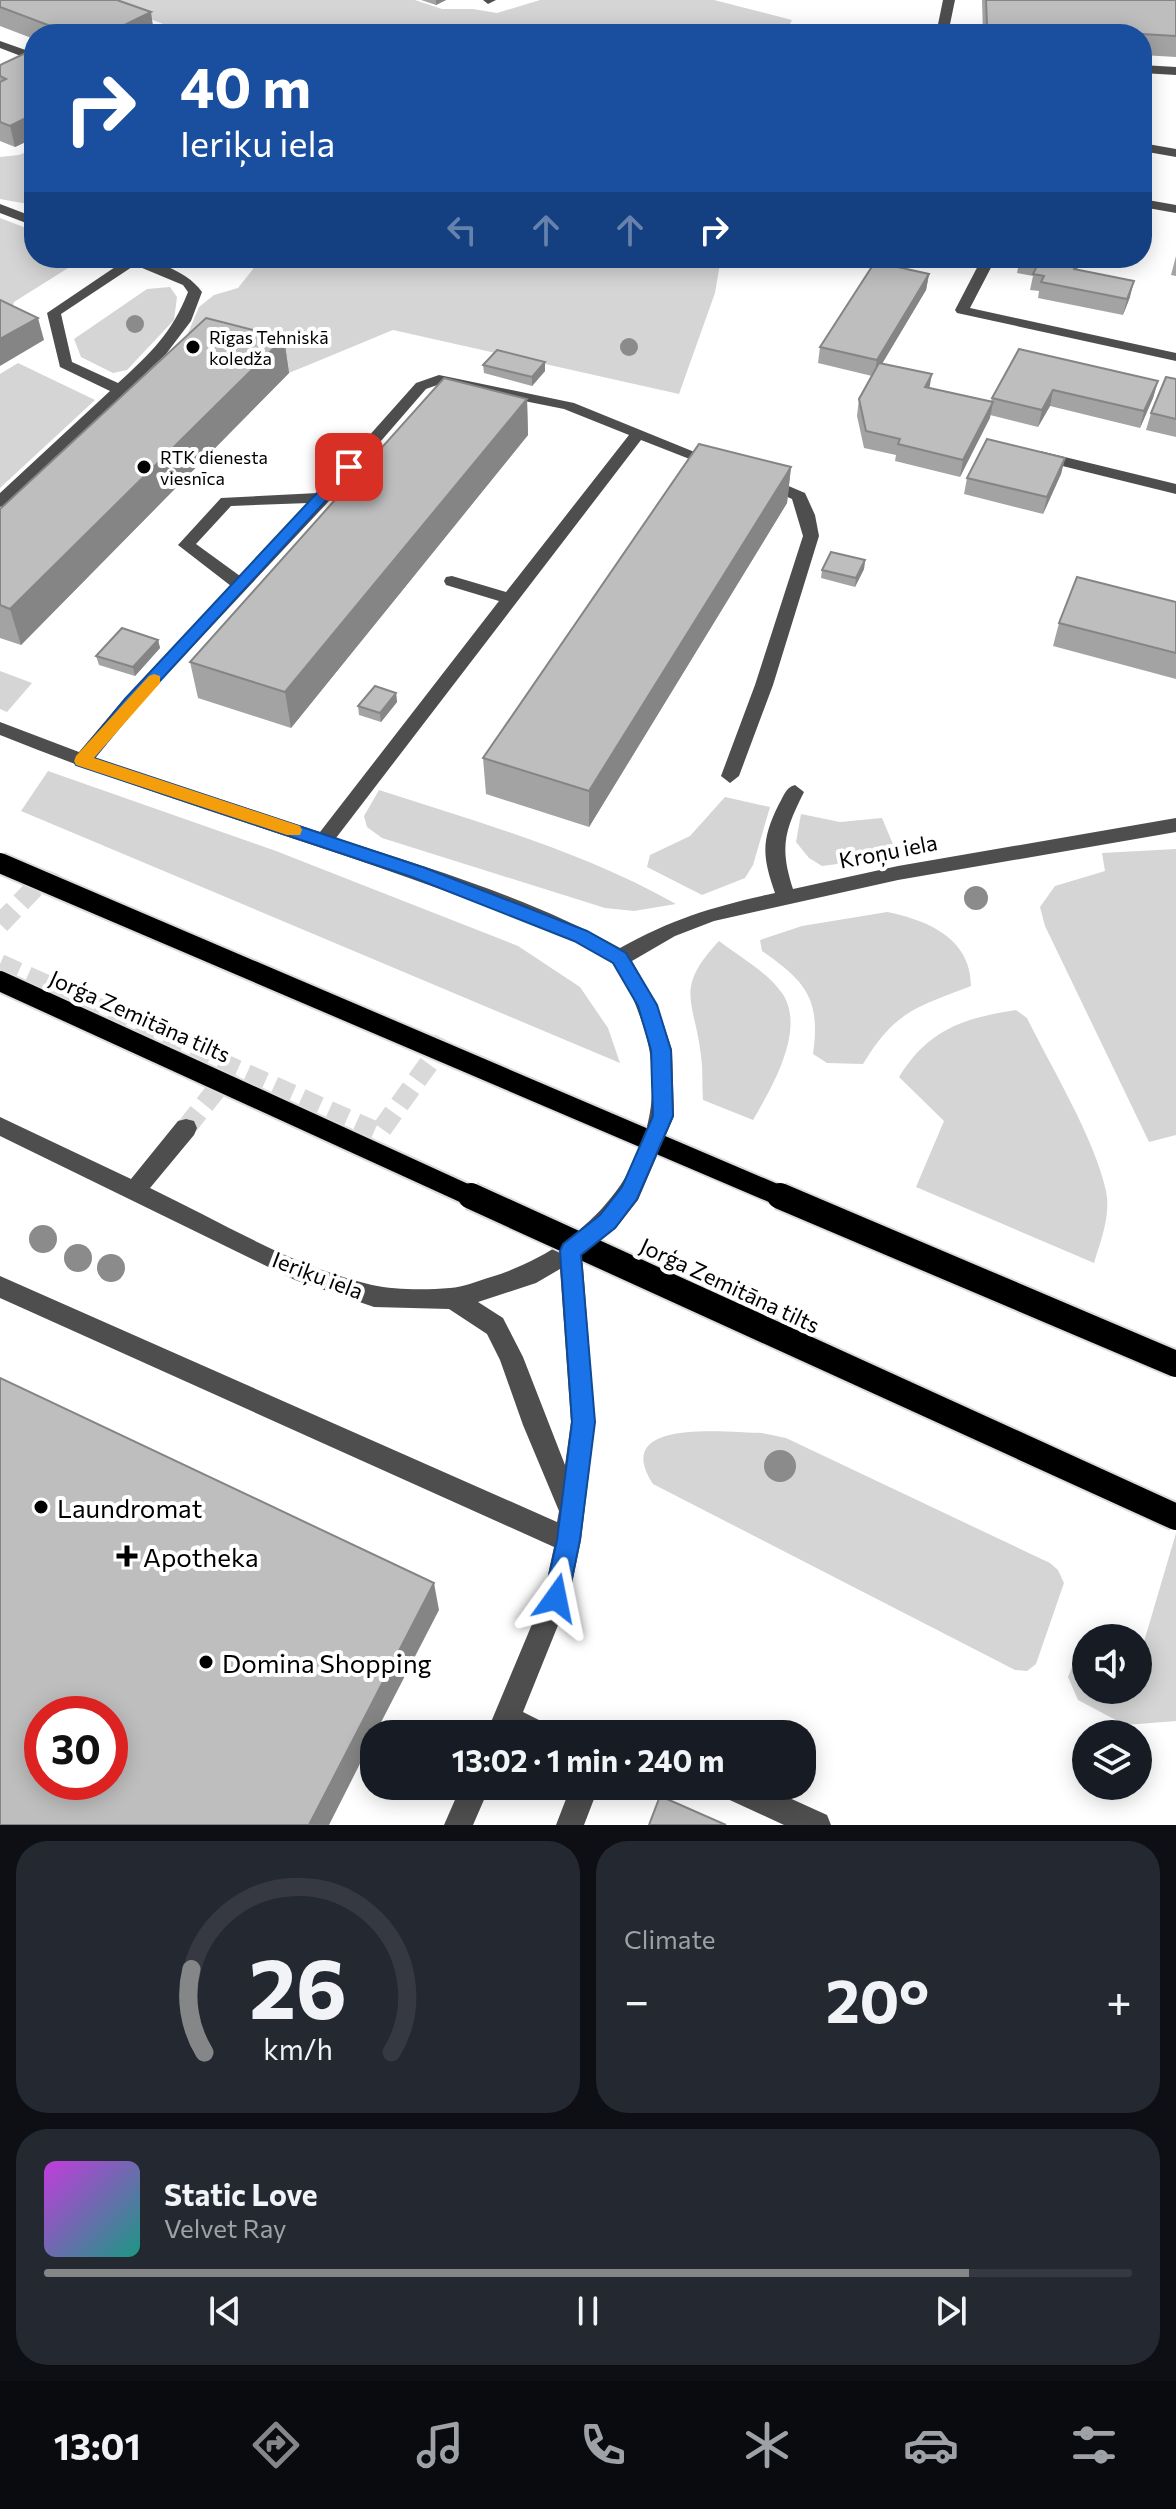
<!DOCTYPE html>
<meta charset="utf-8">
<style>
body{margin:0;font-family:Commissioner,sans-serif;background:#242831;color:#f1f3f6;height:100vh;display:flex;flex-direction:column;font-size:30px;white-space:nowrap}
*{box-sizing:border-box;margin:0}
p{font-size:26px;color:#9ea1a6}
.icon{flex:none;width:44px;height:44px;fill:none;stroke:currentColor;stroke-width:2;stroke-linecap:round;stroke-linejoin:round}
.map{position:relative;height:1825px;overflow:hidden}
.details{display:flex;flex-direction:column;gap:16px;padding:16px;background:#0d0f14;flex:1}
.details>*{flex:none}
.hud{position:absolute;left:24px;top:24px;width:1128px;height:244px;border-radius:32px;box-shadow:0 4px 20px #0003;background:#1a4fa0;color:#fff;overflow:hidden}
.fabs{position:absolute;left:1072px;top:1624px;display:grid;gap:16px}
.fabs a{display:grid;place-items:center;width:80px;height:80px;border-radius:50%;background:#171b24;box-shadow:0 4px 20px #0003;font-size:40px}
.speed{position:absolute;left:24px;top:1696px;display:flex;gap:16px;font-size:40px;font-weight:700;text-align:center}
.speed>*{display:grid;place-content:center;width:104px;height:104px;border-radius:50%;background:#171b24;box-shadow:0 4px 20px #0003;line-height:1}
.speed .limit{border:12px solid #d22;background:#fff;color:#111}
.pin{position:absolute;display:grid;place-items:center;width:68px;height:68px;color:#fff;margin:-34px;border-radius:16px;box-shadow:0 4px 12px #0006}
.me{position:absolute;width:88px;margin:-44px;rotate:12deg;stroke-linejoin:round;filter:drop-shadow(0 0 6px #0008)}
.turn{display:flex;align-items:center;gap:28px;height:168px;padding:0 24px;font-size:36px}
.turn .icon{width:104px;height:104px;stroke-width:2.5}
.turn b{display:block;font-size:56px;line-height:68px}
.lanes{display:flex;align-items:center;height:76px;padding:0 24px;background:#0003;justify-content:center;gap:40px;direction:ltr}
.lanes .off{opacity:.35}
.big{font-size:60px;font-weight:700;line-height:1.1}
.details .card{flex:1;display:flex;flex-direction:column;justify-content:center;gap:12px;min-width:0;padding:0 28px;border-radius:32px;background:#242831}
.details .dial{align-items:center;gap:0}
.dial svg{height:208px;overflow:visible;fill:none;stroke:#363941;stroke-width:7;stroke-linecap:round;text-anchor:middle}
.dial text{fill:#f1f3f6;stroke:none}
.song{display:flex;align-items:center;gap:24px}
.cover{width:96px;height:96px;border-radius:12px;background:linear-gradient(135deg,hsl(290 70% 55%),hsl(170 70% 35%))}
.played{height:8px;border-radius:4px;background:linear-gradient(90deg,#858687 85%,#363941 85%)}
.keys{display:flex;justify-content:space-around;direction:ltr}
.heat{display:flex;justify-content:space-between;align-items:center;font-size:44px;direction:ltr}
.details .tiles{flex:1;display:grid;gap:16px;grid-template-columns:1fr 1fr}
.card:last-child{grid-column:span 2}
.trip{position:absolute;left:360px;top:1720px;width:456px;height:80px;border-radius:32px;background:#171b24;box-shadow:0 4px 20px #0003;font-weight:700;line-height:80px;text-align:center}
.dock{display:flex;height:128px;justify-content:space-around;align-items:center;background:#090b0e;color:#9ea1a6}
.dock .icon{width:56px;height:56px}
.dock .current{color:#858687}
.dock b{font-size:36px;color:#f1f3f6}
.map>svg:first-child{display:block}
.green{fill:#d5d5d5}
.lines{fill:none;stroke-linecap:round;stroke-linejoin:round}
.minor-tunnel{stroke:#d9d9d9;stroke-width:20;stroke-dasharray:20 10;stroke-linecap:butt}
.minor{fill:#4e4e4e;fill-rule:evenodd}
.major-bridge-far1-casing{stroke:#dbdbdb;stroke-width:24;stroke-linecap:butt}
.major-bridge-casing{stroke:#dbdbdb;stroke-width:30;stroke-linecap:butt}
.major-bridge-far1{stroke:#000;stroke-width:20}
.major-bridge{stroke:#000;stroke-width:26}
.tree{fill:#8b8b8b}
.wall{fill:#a3a3a3}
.shaded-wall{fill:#858585}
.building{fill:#bebebe;stroke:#858585;stroke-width:2;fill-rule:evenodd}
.route{fill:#1a73e8;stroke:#114b97;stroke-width:2}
.slow{fill:#f59e0b}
.poi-dot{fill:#000;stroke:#fff;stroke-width:3}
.labels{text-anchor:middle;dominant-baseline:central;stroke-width:8;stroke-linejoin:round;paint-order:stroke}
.far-poi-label{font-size:18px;fill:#000;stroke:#fff;text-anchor:start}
.street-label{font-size:22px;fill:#000;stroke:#fff}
.near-poi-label{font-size:26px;fill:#000;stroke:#fff;text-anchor:start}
</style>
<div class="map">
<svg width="1176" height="1825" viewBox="0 0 1176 1825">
<rect width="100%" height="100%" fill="#fff"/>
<!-- green -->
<path class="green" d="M101 0H415L442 9H473L497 13 540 0H714L792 20 785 34H161L171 27Z
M34 149V201L28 204 0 199V157L19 155Z
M0 218 34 231V258H84L14 302 9 319 0 315Z
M250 258H721L715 293 679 394 393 330 289 373 183 345 199 307 214 295 238 288 257 264Z
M170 287 177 297 174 320 127 370 113 373 81 357 74 339 147 289Z
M18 363 95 400 0 488V374Z
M0 671 32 683 7 712 0 709Z
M48 771 276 851 518 946 580 987 608 1028 620 1063 21 811Z
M379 790C480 823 582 851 676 904L634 911 605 908 382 838 367 827 364 816Z
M725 797 770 807 753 865 745 878 702 895 647 867 650 855 690 836Z
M801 814 840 822 882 818 898 856 822 866 809 858 796 842Z
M1176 849V1135L1149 1142 1045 926 1040 907 1055 886 1105 871 1102 853Z
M887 912C927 920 971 938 971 986 917 1007 895 1011 863 1064L827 1063 813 1054C821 998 805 981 762 951L760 940 802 926Z
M719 941C740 957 767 972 782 993 807 1029 771 1089 753 1120L703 1100C702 1085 703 1070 701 1056 695 1001 673 990 719 941Z
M1016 1010 1027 1018C1051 1067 1095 1139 1106 1191 1111 1215 1101 1240 1094 1263L916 1187 944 1121 899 1077C928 1030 963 1018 1016 1010Z
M762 1433 786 1438 1050 1563 1058 1570 1064 1583 1036 1664 1027 1671 1015 1670 653 1484C609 1417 728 1433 762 1433Z
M1176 1533V1721L1125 1725 1078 1700 1068 1677 1079 1649 1086 1653V1690H1138V1662Z"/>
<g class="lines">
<!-- minor-tunnel -->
<path class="minor-tunnel" d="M0 924 43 879 56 884
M0 964 379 1133 440 1048 427 1042
M186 1128 231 1071"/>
<!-- minor -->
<path class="minor" d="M483 0H496L488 4Z
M943 0H955L948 34H936Z
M0 41 34 53V61L0 48Z
M1142 65 1176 67V75L1142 73Z
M1142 143 1176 149V157L1142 151Z
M1142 199 1176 205V213L1142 207Z
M0 204 34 217V226L0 213Z
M122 258C149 258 186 269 202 292L191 321 166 354 6 505 0 507V493L110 391 60 367 47 313 124 261ZM135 265 183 285 188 292C172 333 150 354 118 383L72 362 61 314Z
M982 258H996L970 308 1176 353V361L957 313 955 310Z
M439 375 574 403 724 464 722 467H710L641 440 336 838C431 868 534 900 620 948 674 918 715 906 775 893 762 856 761 840 779 804 784 796 785 788 795 785L804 792C785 830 779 846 793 889L898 866 1176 818V832L898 880 714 921 675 936 632 961 657 1005 672 1050 674 1116 638 1200 616 1228 582 1255 595 1422 581 1540 569 1598 523 1712 547 1724 551 1734H486L543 1598 554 1547 0 1298V1276L557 1522 559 1511 523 1425 500 1360 487 1334 449 1309 374 1307 295 1280 0 1136V1117L131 1179 178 1121 186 1119 194 1121 197 1128 194 1135 150 1188C221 1222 294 1267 372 1285 395 1290 426 1290 450 1288 463 1287 478 1281 491 1277 600 1244 679 1144 644 1028 637 1008 628 980 613 964 596 946 529 924 503 913 338 848 165 802 0 735V722L79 752 124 699 231 586 178 545 221 498 318 493 416 383ZM440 384 564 409 629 435 506 592 452 576 446 577 444 581 446 585 499 601 320 832 94 758 136 707 329 501 426 389ZM309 503 240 576 196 544 231 506ZM560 1269 571 1422 565 1465 523 1357 503 1318 478 1302 536 1283Z
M1040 451 1176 484V494L1034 459 1032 456Z
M765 476 805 493 815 515 819 536 773 685 739 776 730 783 721 776 755 685 803 536 792 499 759 484V478Z
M616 1720 628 1724 632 1734H602L606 1724Z
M461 1786H490L473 1825H444Z
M571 1786H599L584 1825H556Z
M717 1786H763L827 1815 831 1825H784L721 1796Z"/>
<defs>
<path id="major-bridge-far1" d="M0 863 785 1198
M0 981 475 1198"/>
<path id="major-bridge" d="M471 1196 1176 1517
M780 1196 1176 1364"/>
</defs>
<!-- major-bridge-far1 casing -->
<use href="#major-bridge-far1" class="major-bridge-far1-casing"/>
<!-- major-bridge casing -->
<use href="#major-bridge" class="major-bridge-casing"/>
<!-- major-bridge-far1 -->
<use href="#major-bridge-far1" class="major-bridge-far1"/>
<!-- major-bridge -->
<use href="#major-bridge" class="major-bridge"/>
</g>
<!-- trees -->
<g class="tree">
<circle cx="135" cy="324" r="9"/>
<circle cx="629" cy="347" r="9"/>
<circle cx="976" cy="898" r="12"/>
<circle cx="43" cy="1239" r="14"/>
<circle cx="78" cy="1258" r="14"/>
<circle cx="111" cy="1268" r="14"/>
<circle cx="780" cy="1466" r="16"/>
</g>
<!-- wall -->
<path class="wall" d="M0 0 154 33 152 34H34V39L0 26Z
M421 0H446L436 5Z
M982 0H1176V57L1142 55V34H983Z
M34 49V138L15 147 0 141V65Z
M1176 256V276L1171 275Z
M193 258H211L203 262Z
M1020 258H1082L1077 269 1130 297 1123 315 1038 298 1039 291 1030 290 1033 276 1017 273Z
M929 274 926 290 882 364 929 388 991 401 992 398 1019 349 1158 381 1153 398 1140 428 1050 406 1038 427 990 415 960 477 895 461 896 455 864 448 857 416 859 399 872 376 818 363 820 347Z
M284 338 289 373 21 645 0 638V509Z
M545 362V371L532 386 484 373 483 365Z
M1176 379V437L1146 430 1151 413Z
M527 399 528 435 291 728 198 698 190 662Z
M1065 458 1061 474 1043 514 964 494 967 478Z
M791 467 787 503 589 827 486 794 483 758Z
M865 560 864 569 855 587 821 578 822 570Z
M1176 602V679L1053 646 1059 623Z
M158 640 160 648 135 676 99 665 96 656Z
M396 693 397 702 381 722 359 715 358 706Z"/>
<!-- shaded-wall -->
<path class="shaded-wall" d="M436 0H446L436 5Z
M151 12 154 33 152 34H115L114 30Z
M34 114V138L15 147 10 126Z
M1079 258H1082L1070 285 1074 269Z
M929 274 926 290 874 377 877 360Z
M1134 281 1130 297 1123 315 1127 299Z
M38 318 44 340 0 366V339Z
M284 338 289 373 21 645 10 609Z
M545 362V371L532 386V377Z
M932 374 929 390 925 387Z
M1158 381 1153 398 1140 428 1144 411Z
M1053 390 1050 406 1038 427 1042 410Z
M527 399 528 435 291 728 285 692Z
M993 402 990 418 960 477 963 460Z
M1065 458 1061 474 1043 514 1047 497Z
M791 467 787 503 589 827V791Z
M865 560 864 569 855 587 856 578Z
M158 640 160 648 135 676 133 667Z
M396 693 397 702 381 722 380 713Z
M434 1583 439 1610 375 1734H374V1736L329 1825H309Z"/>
<!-- building -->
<path class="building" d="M0 0H117L151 12 114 30 125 34H67L69 33 0 7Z
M986 0H1176V36L987 25Z
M34 49V114L10 126 0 122V82L6 79 0 76V65Z
M1028 258H1079L1074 269 1134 281 1127 299 1041 282 1044 276 1033 274 1040 260Z
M875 262 929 274 877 360 820 347Z
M0 300 38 318 0 339Z
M206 318 284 338 10 609 0 605V509Z
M1019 349 1158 381 1144 411 1053 390 1042 410 992 398Z
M497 350 545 362 532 377 483 365Z
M879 363 932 374 925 387 993 402 963 460 898 444 900 439 866 431 859 399Z
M1166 377 1176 379V419L1151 413Z
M444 378 527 399 285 692 190 662Z
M987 439 1065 458 1047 497 967 478Z
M699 444 791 467 589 791 483 758Z
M831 552 865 560 856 578 822 570Z
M1077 577 1176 602V653L1059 623Z
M122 628 158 640 133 667 96 656Z
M375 686 396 693 380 713 358 706Z
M0 1378 434 1583 309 1825H0ZM42 1714H110V1782H42Z
M660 1796 726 1825H649Z"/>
<!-- route -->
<path class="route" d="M349 463 354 464V470L136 707 94 758 425 868 587 931 626 953 657 1005 671 1050 673 1116 637 1199 615 1228 581 1255 595 1422 580 1540 568 1598 565 1607 556 1610 548 1607 544 1598 557 1540 572 1422 560 1251 563 1244 600 1215 622 1187 653 1116 651 1050 638 1006 613 963 574 941 412 877 76 765 74 761 125 699 344 464Z"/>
<!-- slow -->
<path class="slow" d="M154 674 160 676V683L94 758 300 826 302 830 300 835H287L76 765 74 761 76 756 149 676Z"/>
<!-- markers -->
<g class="poi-dot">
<circle cx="193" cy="347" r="8"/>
<circle cx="144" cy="467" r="8"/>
<circle cx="41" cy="1507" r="8"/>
<path d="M123 1544h8v8h8v8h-8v8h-8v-8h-8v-8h8z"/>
<circle cx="206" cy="1662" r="8"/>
</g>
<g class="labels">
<!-- far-poi labels -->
<g class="far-poi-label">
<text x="209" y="337">Rīgas Tehniskā<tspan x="209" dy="21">koledža</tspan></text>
<text x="160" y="457">RTK dienesta<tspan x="160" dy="21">viesnīca</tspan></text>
</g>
<!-- street labels -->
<g class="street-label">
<text transform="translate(888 851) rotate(-11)">Kroņu iela</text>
<text transform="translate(140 1016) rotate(24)">Jorģa Zemitāna tilts</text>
<text transform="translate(318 1275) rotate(21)">Ieriķu iela</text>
<text transform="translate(730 1285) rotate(25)">Jorģa Zemitāna tilts</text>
</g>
<!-- near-poi labels -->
<g class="near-poi-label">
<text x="57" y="1507">Laundromat</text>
<text x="143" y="1556">Apotheka</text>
<text x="222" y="1662">Domina Shopping</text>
</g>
</g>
</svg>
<div class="fabs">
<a><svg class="icon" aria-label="sound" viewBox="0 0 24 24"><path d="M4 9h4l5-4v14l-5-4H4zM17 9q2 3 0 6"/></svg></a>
<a><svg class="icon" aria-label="layers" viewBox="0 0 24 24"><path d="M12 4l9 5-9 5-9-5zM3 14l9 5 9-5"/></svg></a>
</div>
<div class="speed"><div class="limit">30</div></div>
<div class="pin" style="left:349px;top:467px;background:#d93025"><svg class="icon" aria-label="arrive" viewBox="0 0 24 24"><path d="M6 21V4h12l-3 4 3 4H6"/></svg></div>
<svg class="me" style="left:556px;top:1598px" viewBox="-20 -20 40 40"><path d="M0-17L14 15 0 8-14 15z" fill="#1a73e8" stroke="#fff" stroke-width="4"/></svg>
<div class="trip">13:02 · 1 min · 240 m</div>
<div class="hud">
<div class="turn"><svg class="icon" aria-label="right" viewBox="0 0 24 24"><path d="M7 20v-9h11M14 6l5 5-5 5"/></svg><div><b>40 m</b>Ieriķu iela</div></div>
<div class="lanes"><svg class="icon off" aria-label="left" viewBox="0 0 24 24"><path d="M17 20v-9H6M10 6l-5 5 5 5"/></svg><svg class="icon off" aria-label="ahead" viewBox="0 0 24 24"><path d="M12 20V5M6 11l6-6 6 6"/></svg><svg class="icon off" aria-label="ahead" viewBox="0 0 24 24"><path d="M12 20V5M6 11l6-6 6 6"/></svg><svg class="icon" aria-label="right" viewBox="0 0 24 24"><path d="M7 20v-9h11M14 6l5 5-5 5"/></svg></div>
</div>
</div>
<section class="details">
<div class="tiles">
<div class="card dial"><svg viewBox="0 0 100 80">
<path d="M14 69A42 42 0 1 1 86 69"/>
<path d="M14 69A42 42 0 0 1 9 37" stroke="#858687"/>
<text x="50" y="56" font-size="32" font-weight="700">26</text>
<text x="50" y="72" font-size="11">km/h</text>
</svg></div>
<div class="card"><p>Climate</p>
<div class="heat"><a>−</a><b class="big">20°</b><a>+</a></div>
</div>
<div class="card">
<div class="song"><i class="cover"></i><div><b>Static Love</b><p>Velvet Ray</p></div></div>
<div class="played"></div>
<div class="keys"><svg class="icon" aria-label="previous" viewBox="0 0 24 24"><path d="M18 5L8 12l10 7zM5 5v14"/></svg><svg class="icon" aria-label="pause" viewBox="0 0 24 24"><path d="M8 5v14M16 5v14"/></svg><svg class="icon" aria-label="next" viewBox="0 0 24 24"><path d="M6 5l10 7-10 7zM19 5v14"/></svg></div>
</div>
</div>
</section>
<nav class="dock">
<b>13:01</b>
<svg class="icon current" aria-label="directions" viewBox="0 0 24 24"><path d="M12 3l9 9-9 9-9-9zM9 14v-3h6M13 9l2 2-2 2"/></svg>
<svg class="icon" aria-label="music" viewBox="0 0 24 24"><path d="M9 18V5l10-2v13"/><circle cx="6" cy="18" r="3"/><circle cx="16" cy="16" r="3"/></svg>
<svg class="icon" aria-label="phone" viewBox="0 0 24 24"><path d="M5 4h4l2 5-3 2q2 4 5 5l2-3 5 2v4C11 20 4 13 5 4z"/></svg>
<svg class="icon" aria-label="climate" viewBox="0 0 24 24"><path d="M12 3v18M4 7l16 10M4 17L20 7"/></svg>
<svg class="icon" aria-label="car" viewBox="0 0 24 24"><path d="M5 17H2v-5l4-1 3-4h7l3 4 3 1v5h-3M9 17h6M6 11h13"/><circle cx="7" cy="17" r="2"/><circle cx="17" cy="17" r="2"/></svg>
<svg class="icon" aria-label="filters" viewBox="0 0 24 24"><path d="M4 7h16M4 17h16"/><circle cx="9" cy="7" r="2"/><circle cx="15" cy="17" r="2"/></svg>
</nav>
